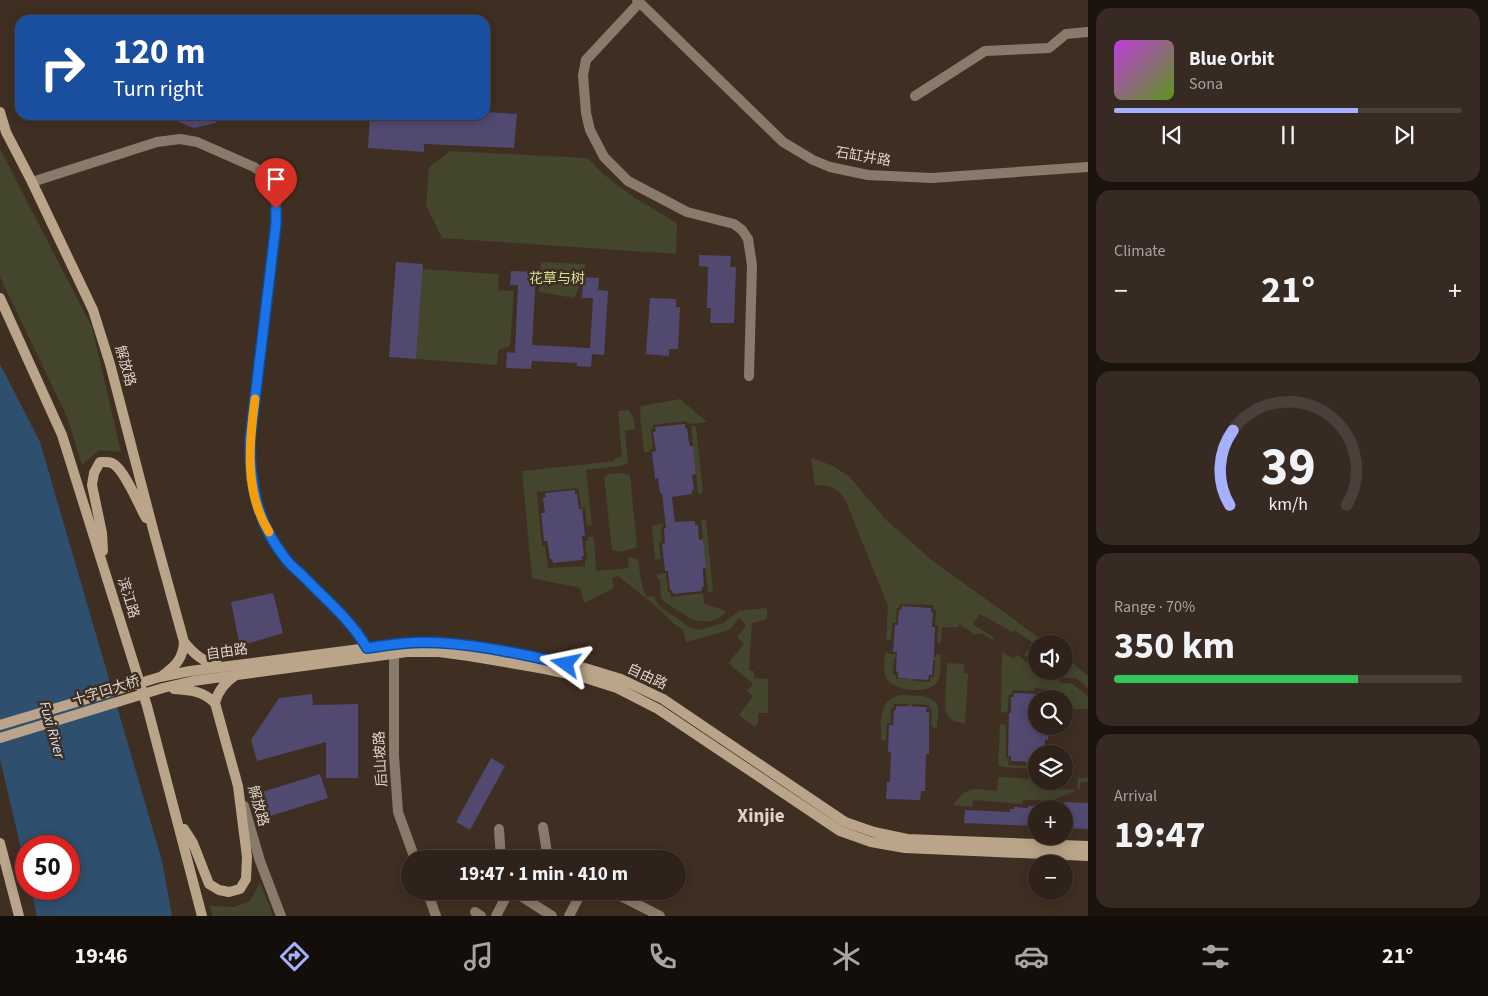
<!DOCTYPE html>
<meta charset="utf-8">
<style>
body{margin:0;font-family:"Source Sans 3","Noto Sans SC",sans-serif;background:#372a23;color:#f1f3f6;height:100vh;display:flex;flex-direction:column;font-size:19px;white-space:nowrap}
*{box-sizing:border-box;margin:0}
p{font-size:16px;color:#a7a4a2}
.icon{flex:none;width:28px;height:28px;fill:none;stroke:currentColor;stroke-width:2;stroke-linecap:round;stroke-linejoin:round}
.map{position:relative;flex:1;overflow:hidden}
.sheet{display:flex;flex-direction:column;gap:8px;padding:8px;background:#1a130e;width:400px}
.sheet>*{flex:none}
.banner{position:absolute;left:15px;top:15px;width:475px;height:105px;border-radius:15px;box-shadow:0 2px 12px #0003,0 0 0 1px #4a3f39;background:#1a4fa0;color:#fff;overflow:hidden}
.controls{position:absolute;left:1028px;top:635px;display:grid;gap:10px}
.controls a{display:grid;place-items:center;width:45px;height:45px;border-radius:50%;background:#2f221a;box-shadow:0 2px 12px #0003,0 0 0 1px #4a3f39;font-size:25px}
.speed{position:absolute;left:15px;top:835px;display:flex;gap:10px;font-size:25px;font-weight:700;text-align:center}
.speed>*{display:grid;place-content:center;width:65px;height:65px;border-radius:50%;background:#2f221a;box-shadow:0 2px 12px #0003,0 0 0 1px #4a3f39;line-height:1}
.speed .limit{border:8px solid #d22;background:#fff;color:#111}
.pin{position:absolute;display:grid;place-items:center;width:42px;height:42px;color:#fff;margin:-51px -21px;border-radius:50% 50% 50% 0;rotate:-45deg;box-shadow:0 0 5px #0007}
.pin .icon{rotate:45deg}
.me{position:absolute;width:55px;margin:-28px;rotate:282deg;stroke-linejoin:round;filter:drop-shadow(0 0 4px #0008)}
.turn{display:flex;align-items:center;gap:18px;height:105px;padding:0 15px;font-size:22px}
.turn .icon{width:65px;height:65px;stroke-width:2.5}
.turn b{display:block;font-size:35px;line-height:42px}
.big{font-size:38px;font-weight:700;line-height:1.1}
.sheet .card{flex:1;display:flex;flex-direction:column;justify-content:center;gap:8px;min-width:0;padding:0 18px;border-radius:15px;background:#372a23}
.sheet .dial{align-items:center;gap:0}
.dial svg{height:130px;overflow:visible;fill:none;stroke:#4a3f39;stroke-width:7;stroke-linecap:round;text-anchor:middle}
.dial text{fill:#f1f3f6;stroke:none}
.song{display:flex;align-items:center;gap:15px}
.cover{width:60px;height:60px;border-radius:8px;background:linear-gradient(135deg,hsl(290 70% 55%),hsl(90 70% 35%))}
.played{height:5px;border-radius:2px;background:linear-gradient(90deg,#a5b1fc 70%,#4a3f39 70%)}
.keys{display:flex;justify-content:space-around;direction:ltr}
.heat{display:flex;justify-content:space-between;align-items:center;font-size:28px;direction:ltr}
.charge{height:8px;border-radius:4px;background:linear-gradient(90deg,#34c759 70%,#4a3f39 0)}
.trip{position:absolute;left:401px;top:850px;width:285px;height:50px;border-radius:25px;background:#2f221a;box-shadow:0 2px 12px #0003,0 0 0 1px #4a3f39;font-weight:700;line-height:50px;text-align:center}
.tab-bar{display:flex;height:80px;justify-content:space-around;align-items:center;background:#130e0a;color:#a7a4a2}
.tab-bar .icon{width:35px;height:35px}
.tab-bar .on{color:#a5b1fc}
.tab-bar b{font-size:22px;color:#f1f3f6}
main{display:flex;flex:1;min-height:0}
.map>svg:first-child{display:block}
.green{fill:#43452c}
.water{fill:#2f4f6e}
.building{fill:#524970}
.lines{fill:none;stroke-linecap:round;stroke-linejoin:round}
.street{stroke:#897b6b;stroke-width:10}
.secondary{stroke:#baa58a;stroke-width:10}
.route-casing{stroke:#114b97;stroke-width:12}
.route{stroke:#1a73e8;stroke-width:9}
.slow{stroke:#f59e0b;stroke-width:9}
.labels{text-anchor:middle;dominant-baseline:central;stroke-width:5;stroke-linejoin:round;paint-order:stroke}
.street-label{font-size:14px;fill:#ded4cc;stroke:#3f2e22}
.park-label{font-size:14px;fill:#d8df95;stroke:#3f2e22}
.water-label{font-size:15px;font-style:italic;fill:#cde2f8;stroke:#3f2e22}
.district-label{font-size:19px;font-weight:bold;fill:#ded4cc;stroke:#3f2e22}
</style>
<main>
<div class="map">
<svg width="1088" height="916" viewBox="0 0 1088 916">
<rect width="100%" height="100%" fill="#3f2e22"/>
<!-- green -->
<path class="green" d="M0 149 92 327 121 452 99 450 82 465 67 417 0 277Z
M450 151 588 158C613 187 645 204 677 223L676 254 442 238 426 205 429 167Z
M541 262 585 264V277L579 278V287L574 298 539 292Z
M422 269 499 274 498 290 514 291 510 346 498 350 497 365 416 359Z
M680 399 707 422 687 424V421L653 425V429L651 430 653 449H650V452H644L640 414 641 406Z
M629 410 634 420 635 429 625 431 628 463 620 466 586 470 592 525 587 526 585 508H581L578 488 537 492 542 546H545L548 568 585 566V560H587L585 541H588V537H594L596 571 629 568 628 557 638 559 641 581 646 597 653 596 659 606 691 628 699 630 723 623 739 611 767 608V619L752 623 749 671H754V678L768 679V713H758V722L755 727 739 715 753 696 747 691 753 684 728 663 744 644 737 637 746 625 739 618 729 630 686 642 683 630 673 623 657 607 618 576 612 578 614 588 584 603 580 588 532 578 522 471 615 461V458L622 457 618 411Z
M691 426H696L703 493 698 494Z
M811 458 831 465 849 476 887 521 933 561 1048 644H1036V664L1024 655 1033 643 1014 630 1012 632 980 614 973 624 994 638 993 640 981 633 979 635 977 633 975 635 959 624V627H942L941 643H937L938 625H935L936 610H933V605L899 604V608H897L896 623H892L891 640H886L888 606 846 502C840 490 829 483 815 486Z
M619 473 630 475 637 547 621 552 612 550 604 477 609 474Z
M706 519 713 592 708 593 701 520Z
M663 524V526L661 527 662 541 659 542 661 559 655 560 652 525Z
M666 573 668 592H670L671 597 703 593 704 604 724 610 725 613C708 628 693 621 677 610 671 606 666 603 661 598L660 579H657V574Z
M885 652 896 655V657L894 658 893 674 896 675V679H909L913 667V681L930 682 931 677H934L935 660 928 659V657H936V654L941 655C940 663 942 675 937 682 929 695 894 691 887 679 882 671 885 661 885 652Z
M1002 652 1014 659 1017 655 1030 664 1029 666 1036 671H1041L1047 676H1052L1062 683H1071L1088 696V709H1072V717L1064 716V699H1050V695H1047V689L1034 688V691L1012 690V695L1009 694 1008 710 1006 713 1001 712Z
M1064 656 1088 676V688L1076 678H1065L1055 671H1064Z
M947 663 964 664V673H968L965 723C954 723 948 719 945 709Z
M901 695C913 696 934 693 938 707 939 713 937 722 937 728L932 727 933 725H931L932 710 929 709V705L913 704 912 707 908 708V704H894V708H891V723H887L886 741 881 740C881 722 878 699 901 695Z
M1000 724 1006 725V758L1009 759 1008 765 1026 766 1027 752 1029 765 1036 766V769L1004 767 998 765Z
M998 777 1036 779V781H1042L1043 788 1077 790 1078 778H1088V782H1081L1080 789 1053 800H1023L1022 804 974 800 972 802V807L953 805C968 784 974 789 997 791Z
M260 882 273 916H212L210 906 234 907 250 901Z"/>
<!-- water -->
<path class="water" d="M0 364 40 442 162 861 172 916H37L31 889H69V846H26V870L0 759Z"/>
<!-- building -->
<path class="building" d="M485 112 517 114 514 148 424 144V152L368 148 370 115H485Z
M161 115H214L216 123 194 128Z
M699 255 731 256 730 267H736L734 323H710L711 308H707L708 267 699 266Z
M396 262 423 264 416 359 389 357Z
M511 271 536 272 532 345 590 348 593 298H582L583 277 599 278 598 290 608 291 604 355 592 354 591 367 577 366V363L532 361 531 369 506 368 507 352 515 353 518 285H510Z
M650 298 676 299V307H680L678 349H669V356L646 354Z
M685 424V428H687L689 443 690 446H693L696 474 692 475 694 490H692V494L672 497 675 522 695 521V525H698L699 540 703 539 706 568H703V572L704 586 702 587V591L673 594 672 590H670L668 571H665L662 544 665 543 664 528H666L662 493H660L658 478 655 479 652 452 656 451 653 432 656 431 655 427Z
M575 490V494H577L579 509H582L585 536H582L584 556H582V560L553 563 552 559H550L548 545 547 541H544L541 513H545L543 498 546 497 545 493Z
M273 593 283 633 240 646 231 602Z
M902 606 931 608V612H933L932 627H935L934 654 932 675H929L928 680 898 678V672H896L897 652H893L895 625H898L899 610H901Z
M1014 693 1036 694V726L1049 729 1048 740H1045L1044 754H1036V762L1011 761V756H1008L1009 713H1011V697H1014Z
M312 694 313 705 358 704V778H326V742L257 761 251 740 279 698Z
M896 706 927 707 926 712H929V754H926L925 791H921L920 800 886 799 887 782H890L891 752H888L889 725H893L894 710H896Z
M491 758 505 766 470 830 456 822Z
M320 774 328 798 267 817 259 793Z
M1064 802 1088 803V829L1064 828Z
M1028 806H1036V826L964 823 965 810 1010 812V809H1014V807L1028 808Z"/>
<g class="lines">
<!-- street -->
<path class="street" d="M637 0 783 142 813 160 830 167 868 175 932 178 1088 167
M639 3 586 60 583 75 586 113 590 130 604 157 628 181 687 212 734 224 742 230 748 239 752 265 749 376
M915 96 985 51 1049 48 1066 34 1088 32
M32 182 157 142 180 139 197 142 254 167 269 178 276 195V224L250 440 251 477 255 498 264 525 285 558 356 630 367 648
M394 654V756L398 812 415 859
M244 806 260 861 281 916
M543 827 547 853 555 859
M499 829 501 859
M427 891 436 916
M513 891 552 916
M611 891 660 916
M475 912 481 916
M496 916 509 891
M569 916 582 891"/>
<!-- secondary -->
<path class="secondary" d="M0 112 6 132 32 182 93 310 110 364 154 533 184 642
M0 298 62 435 147 706 202 916
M103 551 102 533 92 485 94 473 100 462C106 462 110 461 115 465 127 475 138 504 146 518
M163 675C176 666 183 658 184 642 194 654 203 662 218 665
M174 689C190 690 203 691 215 703 218 690 225 682 236 675
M0 725 160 677 190 671 406 643H441L470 646 547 659 585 668 621 679 663 699 845 822 874 832 907 839 1088 846
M0 738 163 688 193 681 407 652H439L469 656 545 669 582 677 617 688 658 709 840 831 871 842 905 848 1088 856
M184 829 193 843 209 884 219 890 229 892 240 889 246 879 247 857 238 786 215 703
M0 843 19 916"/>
</g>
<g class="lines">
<defs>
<path id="route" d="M276 209V224L250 440C250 484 257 523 285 558 290 565 298 571 304 577 326 600 351 620 367 648 380 646 393 644 406 643 454 639 518 653 566 664"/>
</defs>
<!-- route casing -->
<use href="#route" class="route-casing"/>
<!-- route -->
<use href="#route" class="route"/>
<!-- slow -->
<path class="slow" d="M255 399C249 443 244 492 269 532"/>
</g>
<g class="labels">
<!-- street labels -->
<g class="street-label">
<text transform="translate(863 157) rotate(9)">石缸井路</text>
<text transform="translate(125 366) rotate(74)">解放路</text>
<text transform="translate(128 598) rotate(73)">滨江路</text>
<text transform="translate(227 652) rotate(-8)">自由路</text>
<text transform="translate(647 677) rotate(25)">自由路</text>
<text transform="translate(106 691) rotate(-17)">十字口大桥</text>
<text transform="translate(381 759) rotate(-93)">后山坡路</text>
<text transform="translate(258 806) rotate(74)">解放路</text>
</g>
<!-- park labels -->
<g class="park-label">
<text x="557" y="279">花草与树</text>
</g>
<!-- water labels -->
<g class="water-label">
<text transform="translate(52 730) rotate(74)">Fuxi River</text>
</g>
<!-- district labels -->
<g class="district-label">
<text x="761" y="816">Xinjie</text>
</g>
</g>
</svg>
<div class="controls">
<a><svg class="icon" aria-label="sound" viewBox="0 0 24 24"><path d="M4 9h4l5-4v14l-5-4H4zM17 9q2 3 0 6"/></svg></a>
<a><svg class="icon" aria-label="search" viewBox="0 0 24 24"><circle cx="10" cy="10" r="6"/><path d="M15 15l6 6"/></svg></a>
<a><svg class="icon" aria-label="layers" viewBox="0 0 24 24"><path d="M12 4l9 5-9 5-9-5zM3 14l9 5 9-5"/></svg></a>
<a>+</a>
<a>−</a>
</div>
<div class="speed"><div class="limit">50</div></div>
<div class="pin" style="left:276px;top:209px;background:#d93025"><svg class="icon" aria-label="arrive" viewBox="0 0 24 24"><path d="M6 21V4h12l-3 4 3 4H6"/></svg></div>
<svg class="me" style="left:566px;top:664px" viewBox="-20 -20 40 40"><path d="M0-17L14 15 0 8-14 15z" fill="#1a73e8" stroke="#fff" stroke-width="4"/></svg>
<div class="trip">19:47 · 1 min · 410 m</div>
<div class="banner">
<div class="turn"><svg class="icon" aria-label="right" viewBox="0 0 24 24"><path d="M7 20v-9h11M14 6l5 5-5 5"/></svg><div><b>120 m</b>Turn right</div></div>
</div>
</div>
<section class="sheet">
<div class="card">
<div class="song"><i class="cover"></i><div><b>Blue Orbit</b><p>Sona</p></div></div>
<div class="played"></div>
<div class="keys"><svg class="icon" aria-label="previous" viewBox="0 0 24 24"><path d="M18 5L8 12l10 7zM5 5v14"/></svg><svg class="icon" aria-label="pause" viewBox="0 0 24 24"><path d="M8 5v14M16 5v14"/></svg><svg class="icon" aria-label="next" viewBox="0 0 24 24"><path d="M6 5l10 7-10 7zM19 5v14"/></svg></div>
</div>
<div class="card"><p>Climate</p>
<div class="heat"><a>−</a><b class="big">21°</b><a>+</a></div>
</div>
<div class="card dial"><svg viewBox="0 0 100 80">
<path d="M14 69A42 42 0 1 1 86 69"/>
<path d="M14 69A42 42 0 0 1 16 23" stroke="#a5b1fc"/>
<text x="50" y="56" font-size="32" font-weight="700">39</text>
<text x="50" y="72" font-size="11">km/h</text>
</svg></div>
<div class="card"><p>Range · 70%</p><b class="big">350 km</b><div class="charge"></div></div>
<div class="card"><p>Arrival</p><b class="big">19:47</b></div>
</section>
</main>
<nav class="tab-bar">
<b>19:46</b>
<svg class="icon on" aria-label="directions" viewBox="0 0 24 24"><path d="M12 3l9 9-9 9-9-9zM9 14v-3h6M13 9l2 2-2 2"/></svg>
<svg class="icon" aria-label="music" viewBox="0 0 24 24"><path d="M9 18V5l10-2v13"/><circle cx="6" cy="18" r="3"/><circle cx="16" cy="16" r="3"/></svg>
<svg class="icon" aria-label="phone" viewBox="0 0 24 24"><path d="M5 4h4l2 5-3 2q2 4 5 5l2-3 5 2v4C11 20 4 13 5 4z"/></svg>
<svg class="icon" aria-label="climate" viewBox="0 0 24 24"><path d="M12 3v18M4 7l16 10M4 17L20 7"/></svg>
<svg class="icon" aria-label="car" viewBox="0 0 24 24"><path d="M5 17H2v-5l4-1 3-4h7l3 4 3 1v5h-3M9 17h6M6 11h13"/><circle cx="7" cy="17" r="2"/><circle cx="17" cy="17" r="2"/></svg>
<svg class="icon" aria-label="filters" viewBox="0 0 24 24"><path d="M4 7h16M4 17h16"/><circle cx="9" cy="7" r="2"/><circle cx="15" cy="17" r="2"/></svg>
<b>21°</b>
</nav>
